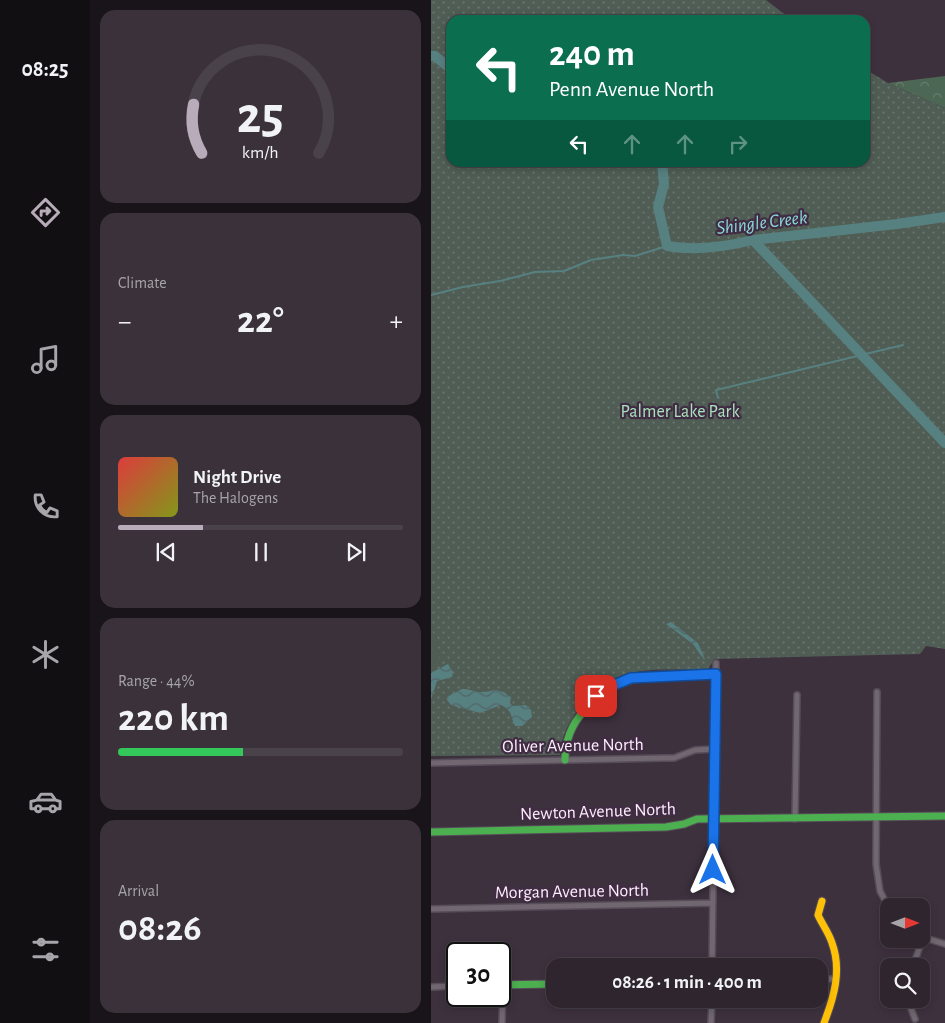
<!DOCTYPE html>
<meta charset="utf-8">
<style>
body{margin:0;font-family:"Alegreya Sans",sans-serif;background:#3a313a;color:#f1f3f6;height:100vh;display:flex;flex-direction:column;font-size:19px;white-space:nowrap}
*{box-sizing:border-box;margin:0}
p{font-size:16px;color:#a7a5aa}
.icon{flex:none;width:28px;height:28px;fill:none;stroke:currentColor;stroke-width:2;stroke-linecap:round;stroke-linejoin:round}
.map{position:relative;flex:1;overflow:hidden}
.panel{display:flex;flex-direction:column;gap:10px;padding:10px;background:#191419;width:341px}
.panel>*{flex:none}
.top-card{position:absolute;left:15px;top:15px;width:424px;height:152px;border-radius:15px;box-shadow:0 2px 8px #0003,0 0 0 1px #49424a;background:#0b6e4f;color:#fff;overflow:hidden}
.needle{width:32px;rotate:90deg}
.controls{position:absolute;left:449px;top:898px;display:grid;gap:10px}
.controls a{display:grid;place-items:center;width:50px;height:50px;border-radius:10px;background:#2e252e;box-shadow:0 2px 8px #0003,0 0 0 1px #49424a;font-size:25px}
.speed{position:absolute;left:15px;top:942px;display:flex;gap:10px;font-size:25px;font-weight:700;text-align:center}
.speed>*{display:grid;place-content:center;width:65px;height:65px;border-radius:50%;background:#2e252e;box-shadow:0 2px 8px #0003,0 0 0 1px #49424a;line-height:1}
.speed .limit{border:2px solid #111;border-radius:8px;background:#fff;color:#111}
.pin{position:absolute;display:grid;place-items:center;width:42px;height:42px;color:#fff;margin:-21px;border-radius:10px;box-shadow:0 2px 8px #0006}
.me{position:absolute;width:55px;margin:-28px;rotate:0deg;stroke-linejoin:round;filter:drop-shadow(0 0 4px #0008)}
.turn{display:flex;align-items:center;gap:18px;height:105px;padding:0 20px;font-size:22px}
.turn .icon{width:65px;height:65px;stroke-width:2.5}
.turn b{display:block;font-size:35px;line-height:42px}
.lanes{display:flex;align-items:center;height:48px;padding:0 20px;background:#0003;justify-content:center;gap:25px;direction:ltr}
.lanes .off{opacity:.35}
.big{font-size:38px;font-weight:700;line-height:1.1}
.panel .card{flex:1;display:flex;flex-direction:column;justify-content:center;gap:8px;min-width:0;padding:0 18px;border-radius:15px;background:#3a313a}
.panel .dial{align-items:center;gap:0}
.dial svg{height:130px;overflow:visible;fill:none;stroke:#49424a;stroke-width:7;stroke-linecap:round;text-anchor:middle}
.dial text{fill:#f1f3f6;stroke:none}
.song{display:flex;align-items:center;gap:15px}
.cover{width:60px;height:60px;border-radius:8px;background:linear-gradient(135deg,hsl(0 70% 55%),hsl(70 70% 35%))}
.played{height:5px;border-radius:2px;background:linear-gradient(90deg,#b9acba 30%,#49424a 30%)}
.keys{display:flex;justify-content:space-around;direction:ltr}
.heat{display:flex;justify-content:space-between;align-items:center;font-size:28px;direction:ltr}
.charge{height:8px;border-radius:4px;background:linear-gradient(90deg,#34c759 44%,#49424a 0)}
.trip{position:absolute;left:115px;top:958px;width:282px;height:50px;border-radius:15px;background:#2e252e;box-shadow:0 2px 8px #0003,0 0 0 1px #49424a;font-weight:700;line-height:50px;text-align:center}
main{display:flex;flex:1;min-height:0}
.menu{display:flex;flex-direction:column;width:90px;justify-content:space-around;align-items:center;background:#120f12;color:#a7a5aa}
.menu .icon{width:35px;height:35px}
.menu .active{color:#b9acba}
.menu b{font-size:22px;color:#f1f3f6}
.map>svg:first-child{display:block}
.forest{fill:url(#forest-crowns)}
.park{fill:url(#park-dots)}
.pitch{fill:#4f5d54}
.water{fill:url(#water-waves)}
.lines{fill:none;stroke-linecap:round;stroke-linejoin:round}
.stream{stroke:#578081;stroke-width:2}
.river{stroke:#578081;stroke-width:10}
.street-casing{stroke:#574d58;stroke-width:8}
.fast-casing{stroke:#574d58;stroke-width:9}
.slow-casing{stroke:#574d58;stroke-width:9}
.street{stroke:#706771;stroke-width:5}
.fast{stroke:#4caf50;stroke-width:7}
.slow{stroke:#ffc107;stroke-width:7}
.route-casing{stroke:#114b97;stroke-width:12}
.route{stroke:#1a73e8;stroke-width:9}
.labels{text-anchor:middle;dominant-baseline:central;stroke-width:4.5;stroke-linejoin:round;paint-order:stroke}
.park-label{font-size:18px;fill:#a8e3bc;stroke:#412c43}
.street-label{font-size:18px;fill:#fceefd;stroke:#412c43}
.water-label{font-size:19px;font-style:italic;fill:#89dbdc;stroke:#412c43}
</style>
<main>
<nav class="menu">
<b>08:25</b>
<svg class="icon active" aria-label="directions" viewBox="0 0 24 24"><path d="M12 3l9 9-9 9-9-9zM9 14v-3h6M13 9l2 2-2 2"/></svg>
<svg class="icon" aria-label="music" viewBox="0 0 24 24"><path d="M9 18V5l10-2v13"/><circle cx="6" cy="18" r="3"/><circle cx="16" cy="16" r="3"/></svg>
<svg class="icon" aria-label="phone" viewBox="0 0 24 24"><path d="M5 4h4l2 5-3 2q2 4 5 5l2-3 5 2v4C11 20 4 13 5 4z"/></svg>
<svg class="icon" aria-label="climate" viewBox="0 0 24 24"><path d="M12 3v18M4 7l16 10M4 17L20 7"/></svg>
<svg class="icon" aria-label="car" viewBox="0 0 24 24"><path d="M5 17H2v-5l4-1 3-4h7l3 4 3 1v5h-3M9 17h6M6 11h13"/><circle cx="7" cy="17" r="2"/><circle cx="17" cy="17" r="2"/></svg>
<svg class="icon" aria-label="filters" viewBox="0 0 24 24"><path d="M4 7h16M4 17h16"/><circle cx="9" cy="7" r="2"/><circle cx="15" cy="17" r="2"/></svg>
</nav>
<section class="panel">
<div class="card dial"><svg viewBox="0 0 100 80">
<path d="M14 69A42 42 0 1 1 86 69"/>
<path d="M14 69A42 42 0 0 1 9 39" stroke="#b9acba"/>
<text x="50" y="56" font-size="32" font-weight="700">25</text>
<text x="50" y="72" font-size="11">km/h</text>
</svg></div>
<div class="card"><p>Climate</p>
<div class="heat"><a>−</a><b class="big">22°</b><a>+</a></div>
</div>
<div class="card">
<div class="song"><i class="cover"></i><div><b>Night Drive</b><p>The Halogens</p></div></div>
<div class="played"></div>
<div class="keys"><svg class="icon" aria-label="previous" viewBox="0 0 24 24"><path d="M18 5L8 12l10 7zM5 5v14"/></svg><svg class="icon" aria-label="pause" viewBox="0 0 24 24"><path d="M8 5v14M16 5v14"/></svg><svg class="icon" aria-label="next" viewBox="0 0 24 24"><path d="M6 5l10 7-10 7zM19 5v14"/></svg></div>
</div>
<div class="card"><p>Range · 44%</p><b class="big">220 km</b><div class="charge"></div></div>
<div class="card"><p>Arrival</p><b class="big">08:26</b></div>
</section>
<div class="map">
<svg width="514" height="1023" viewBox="0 0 514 1023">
<defs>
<pattern id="forest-crowns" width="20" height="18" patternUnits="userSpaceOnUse" patternTransform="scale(1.25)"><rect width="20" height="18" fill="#4d6755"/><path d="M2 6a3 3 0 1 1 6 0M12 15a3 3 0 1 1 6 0" fill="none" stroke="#687d6e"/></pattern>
<pattern id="park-dots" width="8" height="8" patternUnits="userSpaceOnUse" patternTransform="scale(1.25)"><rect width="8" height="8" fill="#4f5d54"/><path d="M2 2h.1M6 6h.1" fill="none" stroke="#69756e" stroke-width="1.8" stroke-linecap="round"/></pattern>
<pattern id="water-waves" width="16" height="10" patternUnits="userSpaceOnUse" patternTransform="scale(1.25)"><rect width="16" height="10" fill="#578081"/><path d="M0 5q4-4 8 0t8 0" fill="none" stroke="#526669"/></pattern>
</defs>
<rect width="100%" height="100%" fill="#3d313e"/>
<!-- forest -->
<path class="forest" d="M514 76V108L457 83Z"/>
<!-- park -->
<path class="park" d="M0 0H335L361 20H20V162H434V69L457 83 514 108V649L495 646 489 654 284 659 276 670C224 670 181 662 147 710 136 726 131 735 129 755L0 756Z"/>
<!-- pitch -->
<path class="pitch" d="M0 629 6 640 9 665 0 666Z"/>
<!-- water -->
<path class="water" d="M240 622 267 643 274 659 273 660 262 644 235 624Z
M17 664 22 672 21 677 6 681 0 699V673Z
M31 689C38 689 42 691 47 692 65 693 61 685 80 697L79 703 82 706 95 705 100 710 101 717 91 726H84C79 716 82 711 70 705L49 713 20 705 16 700 17 696Z"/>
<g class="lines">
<!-- stream -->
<path class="stream" d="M0 295 32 287 69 281 104 272 133 271 160 260 192 255 204 256 236 246
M287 398 285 390 472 345"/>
<!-- river -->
<path class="river" d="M0 56H4L20 69
M231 162 233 184 227 207 236 246C265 251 294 247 322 240L466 224 514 217
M322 240 514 443"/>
<defs>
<path id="street" d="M446 692 445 864 449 891 458 908
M0 763 234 758H243L264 750 284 749
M364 819 366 695
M0 909 282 903
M491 937 514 944
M281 966 285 663
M482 966 492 938
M389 979H405
M0 987 26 986
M479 999V1006L484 1019
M71 1023 72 985
M280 1023 281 999"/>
<path id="fast" d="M134 760C134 741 140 725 153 711 190 668 233 675 285 675
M0 832 235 827 253 824 266 819 514 816
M69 985 124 984"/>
<path id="slow" d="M391 901 387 915C391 924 398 933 401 943 411 970 403 997 393 1023"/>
</defs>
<!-- street casing -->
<use href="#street" class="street-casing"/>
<!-- fast casing -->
<use href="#fast" class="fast-casing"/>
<!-- slow casing -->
<use href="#slow" class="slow-casing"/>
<!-- street -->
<use href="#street" class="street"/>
<!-- fast -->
<use href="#fast" class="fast"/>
<!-- slow -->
<use href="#slow" class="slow"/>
</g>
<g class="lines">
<defs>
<path id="route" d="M165 696 176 688 200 678 285 674 282 870"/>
</defs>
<!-- route casing -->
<use href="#route" class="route-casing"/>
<!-- route -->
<use href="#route" class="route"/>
</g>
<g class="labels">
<!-- park labels -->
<g class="park-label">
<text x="249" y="412">Palmer Lake Park</text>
</g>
<!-- street labels -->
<g class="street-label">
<text transform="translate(142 746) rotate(-1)">Oliver Avenue North</text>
<text transform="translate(167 812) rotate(-2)">Newton Avenue North</text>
<text transform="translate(141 892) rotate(-1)">Morgan Avenue North</text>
</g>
<!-- water labels -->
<g class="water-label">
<text transform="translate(331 223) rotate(-7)">Shingle Creek</text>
</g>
</g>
</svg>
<div class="controls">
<a><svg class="needle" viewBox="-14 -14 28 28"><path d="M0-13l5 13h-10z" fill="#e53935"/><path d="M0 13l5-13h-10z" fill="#a7a5aa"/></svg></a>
<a><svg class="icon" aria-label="search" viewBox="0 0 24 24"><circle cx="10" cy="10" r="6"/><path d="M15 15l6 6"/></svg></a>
</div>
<div class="speed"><div class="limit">30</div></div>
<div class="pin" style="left:165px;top:696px;background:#d93025"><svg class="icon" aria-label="arrive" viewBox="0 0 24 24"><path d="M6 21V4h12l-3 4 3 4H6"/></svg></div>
<svg class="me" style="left:282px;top:870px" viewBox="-20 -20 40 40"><path d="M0-17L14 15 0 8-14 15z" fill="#1a73e8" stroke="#fff" stroke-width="4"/></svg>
<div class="trip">08:26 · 1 min · 400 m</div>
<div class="top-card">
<div class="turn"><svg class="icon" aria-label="left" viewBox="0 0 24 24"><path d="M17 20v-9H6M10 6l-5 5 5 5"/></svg><div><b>240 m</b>Penn Avenue North</div></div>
<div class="lanes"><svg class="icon" aria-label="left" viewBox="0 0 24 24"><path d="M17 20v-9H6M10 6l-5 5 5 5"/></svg><svg class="icon off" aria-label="ahead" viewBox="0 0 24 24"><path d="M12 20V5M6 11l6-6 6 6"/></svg><svg class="icon off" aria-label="ahead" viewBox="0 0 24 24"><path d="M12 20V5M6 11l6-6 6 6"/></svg><svg class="icon off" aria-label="right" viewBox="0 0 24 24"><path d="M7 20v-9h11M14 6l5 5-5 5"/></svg></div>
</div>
</div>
</main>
